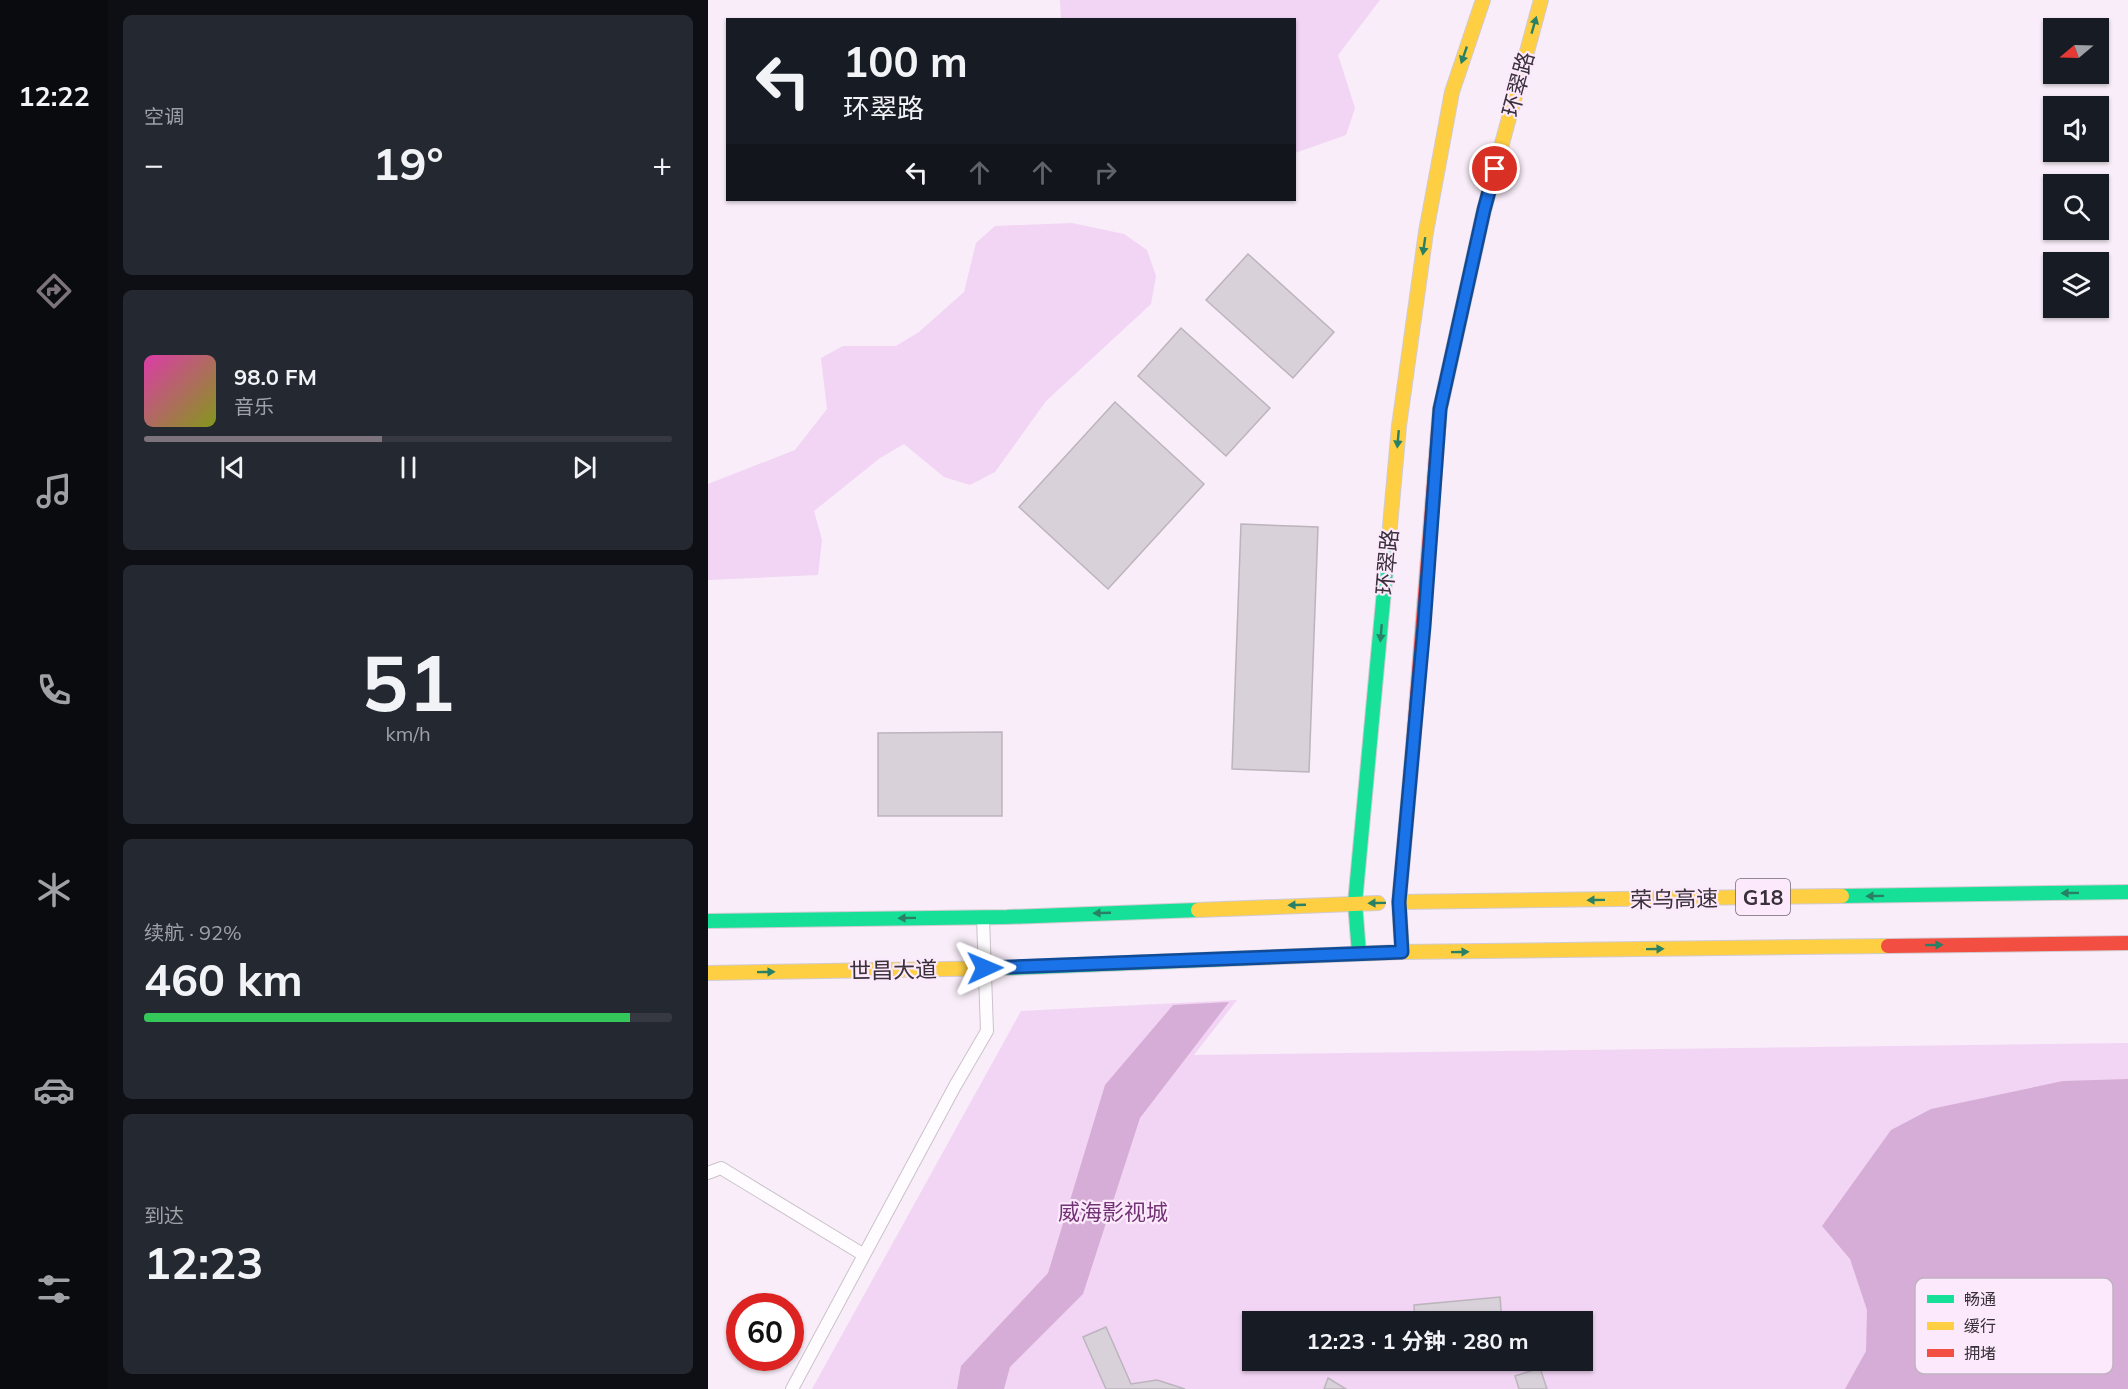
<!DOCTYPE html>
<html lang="zh">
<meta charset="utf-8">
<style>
body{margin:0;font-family:Mulish,"Noto Sans SC",sans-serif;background:#242831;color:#f1f3f6;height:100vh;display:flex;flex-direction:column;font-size:22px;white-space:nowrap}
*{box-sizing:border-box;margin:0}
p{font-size:20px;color:#9ea1a6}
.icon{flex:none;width:33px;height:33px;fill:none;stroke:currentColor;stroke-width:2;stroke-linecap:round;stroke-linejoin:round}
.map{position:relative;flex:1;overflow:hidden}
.side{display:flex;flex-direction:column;gap:15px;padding:15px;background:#0d0f14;width:600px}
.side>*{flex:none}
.guide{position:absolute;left:18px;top:18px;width:570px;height:183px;border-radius:0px;box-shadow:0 2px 4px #0004;background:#171b24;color:#f1f3f6;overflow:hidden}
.needle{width:39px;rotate:251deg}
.tools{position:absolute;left:1335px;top:18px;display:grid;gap:12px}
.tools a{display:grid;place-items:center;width:66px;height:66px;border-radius:0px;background:#171b24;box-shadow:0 2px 4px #0004;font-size:30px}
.speed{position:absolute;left:18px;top:1293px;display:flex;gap:12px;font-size:30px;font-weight:700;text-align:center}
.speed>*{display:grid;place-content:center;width:78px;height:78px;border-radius:50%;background:#171b24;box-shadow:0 2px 4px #0004;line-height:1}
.speed .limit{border:9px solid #d22;background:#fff;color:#111}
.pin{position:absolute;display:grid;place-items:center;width:51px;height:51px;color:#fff;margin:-26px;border:3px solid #fff;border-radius:50%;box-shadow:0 2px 6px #0007}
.me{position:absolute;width:66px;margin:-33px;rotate:89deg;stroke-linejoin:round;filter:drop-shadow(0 0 4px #0008)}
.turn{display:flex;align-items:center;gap:21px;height:126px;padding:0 18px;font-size:27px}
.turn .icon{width:78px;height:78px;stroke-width:2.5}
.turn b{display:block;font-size:42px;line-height:51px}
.lanes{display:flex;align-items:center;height:57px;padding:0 18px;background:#0003;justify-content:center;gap:30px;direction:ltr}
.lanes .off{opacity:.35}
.big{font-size:45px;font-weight:700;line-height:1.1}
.side .widget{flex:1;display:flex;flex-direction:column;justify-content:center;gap:9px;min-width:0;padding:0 21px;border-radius:9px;background:#242831}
.side .dial{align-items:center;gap:0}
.dial b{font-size:78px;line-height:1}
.song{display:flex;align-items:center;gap:18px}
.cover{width:72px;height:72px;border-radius:9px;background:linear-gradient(135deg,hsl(320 70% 55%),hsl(70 70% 35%))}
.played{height:6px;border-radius:3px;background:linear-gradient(90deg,#7c737c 45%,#363941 45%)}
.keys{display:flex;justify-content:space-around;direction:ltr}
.heat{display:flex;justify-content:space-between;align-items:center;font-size:33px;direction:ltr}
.charge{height:9px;border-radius:4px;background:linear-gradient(90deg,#34c759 92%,#363941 0)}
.trip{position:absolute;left:534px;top:1311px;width:351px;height:60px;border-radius:0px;background:#171b24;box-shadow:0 2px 4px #0004;font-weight:700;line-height:60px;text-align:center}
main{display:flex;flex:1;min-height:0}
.tab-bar{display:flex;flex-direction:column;width:108px;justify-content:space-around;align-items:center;background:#090b0e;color:#9ea1a6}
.tab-bar .icon{width:42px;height:42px}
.tab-bar .current{color:#7c737c}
.tab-bar b{font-size:27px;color:#f1f3f6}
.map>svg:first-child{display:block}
.green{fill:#f2d4f4;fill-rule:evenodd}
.water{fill:#d6add6}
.building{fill:#d9d1d9;stroke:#bcb4bc;stroke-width:1.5}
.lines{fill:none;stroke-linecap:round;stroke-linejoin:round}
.lane-casing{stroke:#cac2ca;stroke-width:14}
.fast-casing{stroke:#d1cbd1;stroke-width:16}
.slow-casing{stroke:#d1cbd1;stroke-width:16}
.jam-casing{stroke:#d1cbd1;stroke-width:16}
.lane{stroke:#fefcfe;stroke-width:12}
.fast{stroke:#16e098;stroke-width:14}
.slow{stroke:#ffcf43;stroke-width:14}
.jam{stroke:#f24e42;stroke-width:14}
.oneway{fill:#298064}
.route-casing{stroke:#114b97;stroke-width:15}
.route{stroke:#1a73e8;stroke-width:10}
.labels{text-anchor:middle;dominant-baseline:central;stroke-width:4.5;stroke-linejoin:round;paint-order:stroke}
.shield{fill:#fce9fc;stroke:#746874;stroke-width:1.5}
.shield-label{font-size:21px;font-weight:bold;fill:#393139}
.street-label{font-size:22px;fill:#393139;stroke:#fce9fc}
.park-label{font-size:22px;fill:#723275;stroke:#fce9fc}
.key{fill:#fce9fc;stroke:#c2b2c2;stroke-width:1.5}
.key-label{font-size:16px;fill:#393139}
</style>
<main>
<nav class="tab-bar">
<b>12:22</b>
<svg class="icon current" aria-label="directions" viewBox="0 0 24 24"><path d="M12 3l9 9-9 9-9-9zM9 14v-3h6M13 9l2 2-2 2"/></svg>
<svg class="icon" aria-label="music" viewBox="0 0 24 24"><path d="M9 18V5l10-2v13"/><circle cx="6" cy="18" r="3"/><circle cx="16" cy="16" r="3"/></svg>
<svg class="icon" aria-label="phone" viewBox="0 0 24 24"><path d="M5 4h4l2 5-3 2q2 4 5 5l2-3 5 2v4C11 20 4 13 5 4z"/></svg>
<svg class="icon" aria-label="climate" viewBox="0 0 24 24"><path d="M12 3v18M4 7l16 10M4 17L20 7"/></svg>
<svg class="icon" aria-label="car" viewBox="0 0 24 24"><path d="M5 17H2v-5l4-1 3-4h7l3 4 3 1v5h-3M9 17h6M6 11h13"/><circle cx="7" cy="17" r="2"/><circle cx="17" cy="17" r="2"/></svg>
<svg class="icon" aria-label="filters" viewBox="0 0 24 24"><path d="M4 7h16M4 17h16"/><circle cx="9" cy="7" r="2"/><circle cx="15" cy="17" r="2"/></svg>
</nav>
<section class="side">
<div class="widget"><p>空调</p>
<div class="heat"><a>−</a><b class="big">19°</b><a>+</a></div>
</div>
<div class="widget">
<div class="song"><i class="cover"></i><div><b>98.0 FM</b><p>音乐</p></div></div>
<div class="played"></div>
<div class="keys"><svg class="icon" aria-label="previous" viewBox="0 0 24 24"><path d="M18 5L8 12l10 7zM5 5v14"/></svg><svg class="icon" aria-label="pause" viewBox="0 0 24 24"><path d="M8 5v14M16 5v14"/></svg><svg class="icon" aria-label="next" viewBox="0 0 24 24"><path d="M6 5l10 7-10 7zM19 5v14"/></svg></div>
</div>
<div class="widget dial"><b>51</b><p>km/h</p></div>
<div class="widget"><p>续航 · 92%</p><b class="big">460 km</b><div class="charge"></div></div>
<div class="widget"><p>到达</p><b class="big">12:23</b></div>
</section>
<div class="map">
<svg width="1420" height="1389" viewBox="0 0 1420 1389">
<rect width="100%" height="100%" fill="#f8edf8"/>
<!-- green -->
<path class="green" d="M352 0H672L630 55 647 108 638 135 587 153 586 20 353 19Z
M364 223 416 234 439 250 448 276 443 304 338 401 287 472 262 485 236 477 196 444 172 458 106 511 114 540 110 575 0 580V484L87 450 119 409 113 358 135 346H188L211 332 256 292 268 243 287 226Z
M529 1000 486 1055 1420 1043V1389H104L313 1011ZM544 1322H874V1360H544Z"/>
<!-- water -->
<path class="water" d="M521 1002 432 1118 375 1294 302 1367 296 1389H249L253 1366 340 1273 397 1085 465 1005Z
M1420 1079V1389H1137L1158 1351 1159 1310 1142 1259 1114 1226 1183 1130 1223 1109 1355 1081Z"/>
<!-- building -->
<path class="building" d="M540 254 626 332 585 378 498 300Z
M473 328 562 408 518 456 430 376Z
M407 402 496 484 400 589 311 507Z
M533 524 610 527 601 772 524 769Z
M294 732V816H170V733Z
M792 1297 794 1322H707L706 1305Z
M398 1327 423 1384 449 1380 477 1389H398L375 1337Z
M832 1368 839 1389H811L807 1376Z
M620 1378 638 1389H616Z"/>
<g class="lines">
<defs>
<path id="lane" d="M0 1173 13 1168 156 1255
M84 1389 247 1086 279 1031 275 918"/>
<path id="fast" d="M1134 896 1420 892
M0 921 299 917 490 910
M651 953 647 903 681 537
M299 968 542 958"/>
<path id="slow" d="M730 432 732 409 776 210 833 0
M681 537 691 426 718 232 744 92 775 0
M691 902 1134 896
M490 910 670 903
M694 952 1180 946
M542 958 694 952 691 902 705 746
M0 973 299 968"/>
<path id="jam" d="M705 746 730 432
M1180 946 1420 943"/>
</defs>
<!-- lane casing -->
<use href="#lane" class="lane-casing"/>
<!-- fast casing -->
<use href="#fast" class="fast-casing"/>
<!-- slow casing -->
<use href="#slow" class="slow-casing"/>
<!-- jam casing -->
<use href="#jam" class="jam-casing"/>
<!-- lane -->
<use href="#lane" class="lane"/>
<!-- fast -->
<use href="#fast" class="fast"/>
<!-- slow -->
<use href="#slow" class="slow"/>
<!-- jam -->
<use href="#jam" class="jam"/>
</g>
<!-- one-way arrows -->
<defs><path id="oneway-solid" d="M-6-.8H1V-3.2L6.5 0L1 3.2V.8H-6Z" transform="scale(1.5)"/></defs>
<g class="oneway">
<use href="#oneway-solid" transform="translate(826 25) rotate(-74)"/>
<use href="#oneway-solid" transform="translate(756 55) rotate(109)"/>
<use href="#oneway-solid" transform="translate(716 246) rotate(98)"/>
<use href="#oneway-solid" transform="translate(690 439) rotate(95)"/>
<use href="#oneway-solid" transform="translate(673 633) rotate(95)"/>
<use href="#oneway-solid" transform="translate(1362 893) rotate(179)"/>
<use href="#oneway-solid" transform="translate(1167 896) rotate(179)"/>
<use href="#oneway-solid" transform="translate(888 900) rotate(179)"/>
<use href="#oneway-solid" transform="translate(669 903) rotate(179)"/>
<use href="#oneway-solid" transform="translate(589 905) rotate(178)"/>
<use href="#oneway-solid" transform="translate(394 913) rotate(178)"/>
<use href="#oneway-solid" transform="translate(199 918) rotate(179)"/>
<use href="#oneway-solid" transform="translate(1226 945) rotate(-1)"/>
<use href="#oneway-solid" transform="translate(947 949) rotate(-1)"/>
<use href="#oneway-solid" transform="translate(752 952) rotate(-1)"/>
<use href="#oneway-solid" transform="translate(58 972) rotate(-1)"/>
</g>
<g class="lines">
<defs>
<path id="route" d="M277 968 694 952 691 902 716 626 732 409 776 210 787 169"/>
</defs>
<!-- route casing -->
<use href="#route" class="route-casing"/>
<!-- route -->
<use href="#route" class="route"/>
</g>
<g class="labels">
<!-- shield labels -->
<rect class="shield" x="1028" y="879" width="54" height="36" rx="4.5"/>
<g class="shield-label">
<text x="1055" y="897">G18</text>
</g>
<!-- street labels -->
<g class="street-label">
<text transform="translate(810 84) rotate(-75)">环翠路</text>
<text transform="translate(679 562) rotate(-85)">环翠路</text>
<text transform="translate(966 899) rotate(-1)">荣乌高速</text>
<text transform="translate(185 970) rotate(-1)">世昌大道</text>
</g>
<!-- park labels -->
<g class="park-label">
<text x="405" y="1212">威海影视城</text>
</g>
</g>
<!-- legend -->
<rect x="1207" y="1278" width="198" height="96" rx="9" class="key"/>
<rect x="1219" y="1295" width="27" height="8" fill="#16e098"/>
<rect x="1219" y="1322" width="27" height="8" fill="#ffcf43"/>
<rect x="1219" y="1349" width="27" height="8" fill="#f24e42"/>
<g class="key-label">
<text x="1256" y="1305">畅通</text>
<text x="1256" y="1332">缓行</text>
<text x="1256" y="1359">拥堵</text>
</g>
</svg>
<div class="tools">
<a><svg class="needle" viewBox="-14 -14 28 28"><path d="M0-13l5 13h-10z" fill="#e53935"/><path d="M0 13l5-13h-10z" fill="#9ea1a6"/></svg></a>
<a><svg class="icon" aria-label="sound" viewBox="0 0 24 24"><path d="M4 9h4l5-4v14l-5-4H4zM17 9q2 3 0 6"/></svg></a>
<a><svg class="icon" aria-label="search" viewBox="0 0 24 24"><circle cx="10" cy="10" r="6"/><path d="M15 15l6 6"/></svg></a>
<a><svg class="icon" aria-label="layers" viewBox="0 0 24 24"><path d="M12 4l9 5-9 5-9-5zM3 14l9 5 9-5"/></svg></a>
</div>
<div class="speed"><div class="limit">60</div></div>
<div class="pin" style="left:787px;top:169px;background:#d93025"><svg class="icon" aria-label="arrive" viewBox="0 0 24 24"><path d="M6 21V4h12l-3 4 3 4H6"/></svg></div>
<svg class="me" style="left:277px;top:968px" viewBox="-20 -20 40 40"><path d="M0-17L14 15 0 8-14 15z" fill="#1a73e8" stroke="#fff" stroke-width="4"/></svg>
<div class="trip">12:23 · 1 分钟 · 280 m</div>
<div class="guide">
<div class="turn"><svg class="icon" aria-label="left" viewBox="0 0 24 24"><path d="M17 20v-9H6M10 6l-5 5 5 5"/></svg><div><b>100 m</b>环翠路</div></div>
<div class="lanes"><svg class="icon" aria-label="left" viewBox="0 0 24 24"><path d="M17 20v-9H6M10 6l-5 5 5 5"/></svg><svg class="icon off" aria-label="ahead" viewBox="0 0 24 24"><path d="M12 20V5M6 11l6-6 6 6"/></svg><svg class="icon off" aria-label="ahead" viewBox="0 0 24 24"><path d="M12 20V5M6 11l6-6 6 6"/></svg><svg class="icon off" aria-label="right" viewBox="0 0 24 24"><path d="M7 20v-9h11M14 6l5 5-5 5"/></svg></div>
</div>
</div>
</main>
